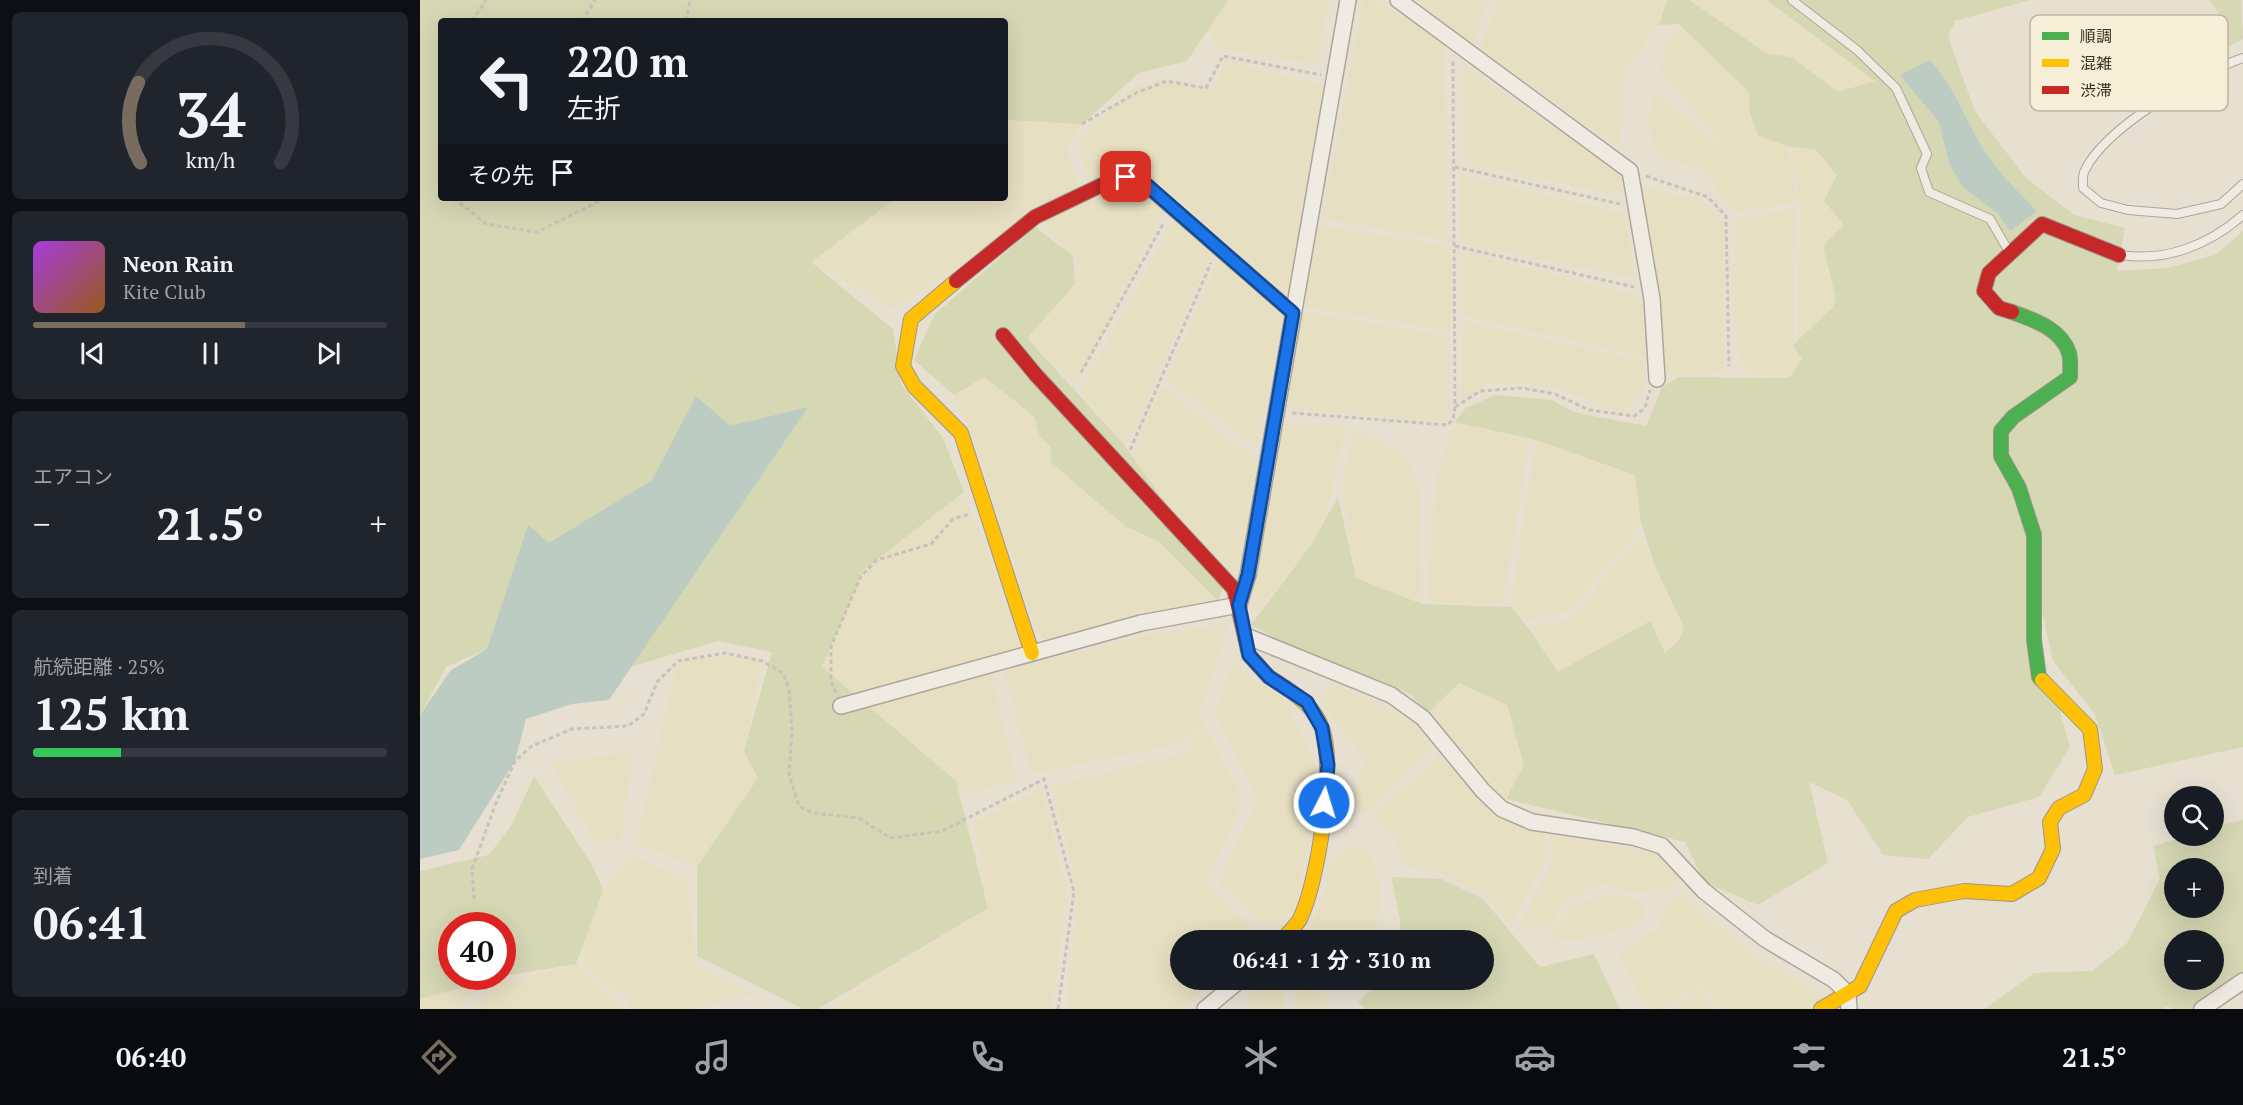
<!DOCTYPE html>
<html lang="ja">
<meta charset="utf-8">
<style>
body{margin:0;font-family:"PT Serif","Noto Sans JP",serif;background:#20242c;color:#f1f3f6;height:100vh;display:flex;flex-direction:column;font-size:22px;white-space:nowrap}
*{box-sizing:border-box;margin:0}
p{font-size:20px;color:#9ea1a6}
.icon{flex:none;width:33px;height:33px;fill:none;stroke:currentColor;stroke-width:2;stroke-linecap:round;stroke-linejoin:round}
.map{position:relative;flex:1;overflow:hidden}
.sheet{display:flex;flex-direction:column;gap:12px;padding:12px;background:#0d0f14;width:420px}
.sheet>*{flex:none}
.top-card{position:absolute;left:18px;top:18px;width:570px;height:183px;border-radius:6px;box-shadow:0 6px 24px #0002;background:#171b24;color:#f1f3f6;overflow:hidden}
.tools{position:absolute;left:1744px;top:786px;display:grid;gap:12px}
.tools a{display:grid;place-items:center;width:60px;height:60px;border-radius:50%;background:#171b24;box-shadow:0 6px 24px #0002;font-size:30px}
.speed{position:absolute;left:18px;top:912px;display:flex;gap:12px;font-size:30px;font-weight:700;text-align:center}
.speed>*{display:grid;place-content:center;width:78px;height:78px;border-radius:50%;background:#171b24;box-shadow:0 6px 24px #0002;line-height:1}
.speed .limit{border:9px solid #d22;background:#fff;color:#111}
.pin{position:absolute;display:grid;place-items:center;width:51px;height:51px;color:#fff;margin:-26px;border-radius:12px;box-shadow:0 3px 9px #0006}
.me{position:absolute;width:66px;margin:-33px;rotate:5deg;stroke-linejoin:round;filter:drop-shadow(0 0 4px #0008)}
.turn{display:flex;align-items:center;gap:21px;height:126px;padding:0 30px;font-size:27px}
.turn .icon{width:78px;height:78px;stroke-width:2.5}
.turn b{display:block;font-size:42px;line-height:51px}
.then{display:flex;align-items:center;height:57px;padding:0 30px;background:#0003;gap:12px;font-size:22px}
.big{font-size:45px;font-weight:700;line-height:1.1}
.sheet .widget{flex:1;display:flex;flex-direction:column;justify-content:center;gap:9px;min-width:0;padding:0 21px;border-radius:9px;background:#20242c}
.sheet .dial{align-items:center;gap:0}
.dial svg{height:156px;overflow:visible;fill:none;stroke:#363941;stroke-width:7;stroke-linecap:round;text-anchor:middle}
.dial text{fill:#f1f3f6;stroke:none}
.song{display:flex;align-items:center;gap:18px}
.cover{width:72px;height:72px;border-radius:9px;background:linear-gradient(135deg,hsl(280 70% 55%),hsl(30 70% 35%))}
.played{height:6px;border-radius:3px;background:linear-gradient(90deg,#786c5e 60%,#363941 60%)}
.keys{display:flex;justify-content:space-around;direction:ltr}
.heat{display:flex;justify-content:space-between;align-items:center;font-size:33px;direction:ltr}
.charge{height:9px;border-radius:4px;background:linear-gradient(90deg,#34c759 25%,#363941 0)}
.trip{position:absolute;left:750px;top:930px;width:324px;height:60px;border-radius:30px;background:#171b24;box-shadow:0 6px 24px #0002;font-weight:700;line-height:60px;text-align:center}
.menu{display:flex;height:96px;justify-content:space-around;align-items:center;background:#090b0e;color:#9ea1a6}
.menu .icon{width:42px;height:42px}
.menu .selected{color:#786c5e}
.menu b{font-size:27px;color:#f1f3f6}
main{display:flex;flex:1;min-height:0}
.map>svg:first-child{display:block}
.farmland{fill:#e6dfc2}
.green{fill:#d6d7b3;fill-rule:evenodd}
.water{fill:#bcccc2}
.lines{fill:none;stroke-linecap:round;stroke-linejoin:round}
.lane-casing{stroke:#ada599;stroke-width:10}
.street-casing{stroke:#ada599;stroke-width:18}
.fast-casing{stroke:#9c958a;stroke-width:16}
.slow-casing{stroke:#9c958a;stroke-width:16}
.jam-casing{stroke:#9c958a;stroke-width:16}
.path{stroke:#c8c2b9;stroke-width:3;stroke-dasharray:4.5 3;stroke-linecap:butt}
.lane{stroke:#efebe3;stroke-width:8}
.street{stroke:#efebe3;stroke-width:15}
.fast{stroke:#4caf50;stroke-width:14}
.slow{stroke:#ffc107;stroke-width:14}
.jam{stroke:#c62828;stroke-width:14}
.route-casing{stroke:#114b97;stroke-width:15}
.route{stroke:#1a73e8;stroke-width:10}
.key{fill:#f7eed8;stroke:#bfb4a1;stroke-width:1.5}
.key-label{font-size:16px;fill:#3d2e20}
</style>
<main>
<section class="sheet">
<div class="widget dial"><svg viewBox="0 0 100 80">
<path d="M14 69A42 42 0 1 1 86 69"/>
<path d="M14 69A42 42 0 0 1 13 28" stroke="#786c5e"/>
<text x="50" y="56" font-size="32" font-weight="700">34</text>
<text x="50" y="72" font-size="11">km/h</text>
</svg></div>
<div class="widget">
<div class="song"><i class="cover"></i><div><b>Neon Rain</b><p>Kite Club</p></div></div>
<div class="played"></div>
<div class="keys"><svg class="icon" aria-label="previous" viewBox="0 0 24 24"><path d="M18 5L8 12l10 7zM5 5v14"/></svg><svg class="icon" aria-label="pause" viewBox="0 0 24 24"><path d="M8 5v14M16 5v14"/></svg><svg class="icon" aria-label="next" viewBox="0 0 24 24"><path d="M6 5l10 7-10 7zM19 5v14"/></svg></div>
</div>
<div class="widget"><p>エアコン</p>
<div class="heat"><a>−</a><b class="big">21.5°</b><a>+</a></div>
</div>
<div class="widget"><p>航続距離 · 25%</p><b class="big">125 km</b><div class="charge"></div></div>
<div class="widget"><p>到着</p><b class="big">06:41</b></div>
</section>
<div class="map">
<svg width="1823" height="1009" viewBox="0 0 1823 1009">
<rect width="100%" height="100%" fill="#e7e0d1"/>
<!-- farmland -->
<path class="farmland" d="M808 0H909L897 64 800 49 788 30Z
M943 0H955L1024 44 1029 241 902 218Z
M996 0H1068L1051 47Z
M1078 0H1247L1239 25 1204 71V112L1198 146 1060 51Z
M1269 0H1343L1456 81 1418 92 1371 57 1346 53Z
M1259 24 1329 92 1330 113 1367 146 1378 202 1314 212 1284 172 1238 155 1227 122 1236 92 1308 152 1241 73 1246 43Z
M806 61 904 86 871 299 716 163 669 182 657 141 716 86 739 80 793 90Z
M1042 64 1199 172 1203 196 1045 164Z
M585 120 662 124 646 144 658 186 628 204 475 309 390 262 476 198H585Z
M1370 147 1395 149 1417 176 1425 225 1403 247 1416 299 1408 315 1377 345 1381 206Z
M1041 174 1204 214 1216 278 1040 243Z
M713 184 745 208 655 385 606 337 655 284 661 270 653 256 623 226 636 213 695 185Z
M1220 186 1286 203 1303 223V373L1240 375 1239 288Z
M1375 208 1373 345 1382 359 1369 379 1327 374 1317 352 1314 307 1316 219Z
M755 219 791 254 706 447 660 391Z
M896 225 1031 247 1030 331 882 306Z
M1042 252 1221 296 1226 358 1042 315Z
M799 257 863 315 837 448 747 380Z
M882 312 1029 336 1030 411 1024 421 866 408Z
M1043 321 1224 361 1225 388 1204 413 1134 387 1106 384H1066L1042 399Z
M564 377 614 416 620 437 631 447V462L710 530 738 541 798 601 626 641 617 632 554 441 534 395Z
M742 386 838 460 816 578 709 465Z
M1036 422 1109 442 1083 604 1009 602V566L1019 464Z
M926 423 907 511 891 545 838 611 834 590 864 424Z
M934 427 986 456 1000 492 1002 604 936 578 922 488Z
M1116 440 1215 475 1221 522 1207 544 1149 611 1103 622 1091 607Z
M544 492 601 647 568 658 596 781 543 794 402 667 443 570Z
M1220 536 1264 627 1245 653 1229 621 1138 672 1110 627 1149 620Z
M808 624 780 715 823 799 787 884 845 940H760V980H799L763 1009H647L658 891 632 786 770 752 779 719 767 742 611 774 584 670 731 634Z
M315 656 342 661 324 751 338 778 278 867 216 844 258 661Z
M812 664 866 701 895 762 891 829 875 910 848 927 799 884 837 799 795 714Z
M1039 683 1087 705 1104 765 1086 799 1070 787 1034 752 1007 714Z
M918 684 989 720 1015 746 944 814 931 802 945 761 900 700Z
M213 752 201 840 175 843 131 762Z
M1020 755 1073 811 1088 821 1124 833V864L1091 925 1064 895 1017 872 983 867 975 836 951 816Z
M622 788 647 893 632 1009H408L568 908 554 822Z
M1130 835 1236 853 1260 879 1247 889 1214 892 1182 884 1148 900 1130 926 1097 928 1130 868Z
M928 846 943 847 953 861 961 891 956 925 966 940H886L906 886 907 865Z
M213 855 267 880 276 964 334 994 276 1009H211L207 999 164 968 163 941 183 890Z
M1186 894 1222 901 1226 917 1187 935 1130 943 1131 929 1152 906Z
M1260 895 1333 953 1406 998 1392 1009H1300L1279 984 1244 1009H1233L1223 1004 1199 952 1236 930 1244 915 1243 906Z
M156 964 206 1009H54L77 984Z
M844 980H862L865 1009H828V995Z
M878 980H883L909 999 911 1009H874Z
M55 983 38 1009H0V999Z
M1279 988 1295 1009H1252Z"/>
<!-- green -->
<path class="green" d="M0 0H808L767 61 719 73 662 124 585 120V21H21V198H476L391 262 473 329 481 384 523 438 544 492 443 570 402 667 536 781 568 908 398 1009H383L277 956V867L338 778 324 751 352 652 298 641 169 679 108 526 67 649 26 667 0 715Z
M1247 0H1269L1346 53 1371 57 1418 92 1455 81 1346 0H1610L1535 21 1528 37 1555 111 1605 177 1654 215 1705 228 1697 271 1747 268 1795 255 1823 231V747L1695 775 1675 714 1633 661 1614 575 1616 658 1635 693 1650 747 1619 797 1548 817 1508 859 1463 855 1427 800 1389 782 1408 863 1338 905 1284 882 1265 842 1086 799 1104 765 1087 705 1039 683 1007 714 991 694 891 657 831 625 891 545 918 497 936 578 1002 604 1091 607 1110 630 1138 672 1230 621 1245 653 1259 640 1264 627 1234 564 1221 522 1215 475 1116 440 1034 422 1046 408 1075 395 1132 400 1153 412 1226 426 1242 387 1259 377 1369 378 1382 359 1373 345 1412 308 1416 299 1403 246 1424 225 1404 201 1417 175 1395 149 1370 147 1338 136 1330 113 1329 92 1259 24 1239 25Z
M1789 0H1821L1823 39 1804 49 1796 33 1799 14Z
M615 227 653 256 655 284 607 338 701 441 804 584 798 601 738 541 705 526 631 462V447L620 437 614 416 564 377 534 395 494 360 514 315Z
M114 776 172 865 183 890 156 964 83 976 82 926H32V976L79 977 0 999V871L69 855 92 824Z
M1823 820V973L1789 1009H1753L1746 1006 1743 1009H1565L1614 973 1672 971 1707 943 1740 879 1733 846 1767 836H1794V827ZM1755 868H1794V908H1755ZM1755 940H1794V980H1755Z
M971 877 1022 879 1063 899 1120 967 1174 954 1200 1009H946L938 1002 961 980H1064V940H980V919Z"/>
<!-- water -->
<path class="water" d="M1510 60C1535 88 1543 115 1562 147 1577 171 1597 191 1617 211L1590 231 1577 213 1543 187 1530 166 1519 122 1480 75Z
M276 396 310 426 388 407 189 700 152 704 106 719 95 761 39 850 0 859V715L30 671 67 649 108 525 129 543 232 480Z"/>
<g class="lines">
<defs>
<path id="lane" d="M1372 0 1437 50 1476 88 1507 154 1501 168 1509 192 1570 219 1588 250
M1823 58C1779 73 1686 127 1665 170 1662 175 1663 182 1663 188L1681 203 1708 210 1757 214 1801 204 1823 184
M1701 255C1746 262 1789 245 1823 215"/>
<path id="street" d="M978 0 1210 171 1232 299 1237 379
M826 636 971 695 1003 718 1063 791 1082 809 1112 822 1213 837 1242 846 1284 891 1345 939 1414 980 1428 994 1429 1009
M421 706 721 623 819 605 828 575 928 0
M785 1009 820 980
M1782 1009 1823 981"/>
<path id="fast" d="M1592 312C1613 320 1641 328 1649 353 1651 360 1650 370 1650 377L1593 417 1581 431V456L1599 488 1614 535V640L1619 677 1622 680"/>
<path id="slow" d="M733 191 873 313
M536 281 491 319 483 366 494 386 541 433 612 653
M862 940C868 933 876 926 880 919 898 882 916 766 902 728 895 709 882 699 866 688
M1401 1009 1440 986 1476 911 1495 900 1544 891 1592 894 1619 878 1633 849 1630 822 1639 808 1664 795 1675 769 1670 729 1622 680"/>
<path id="jam" d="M536 281 615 217 688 182 706 176 721 180 733 191
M1592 312 1579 308 1564 291 1569 273 1622 224 1699 255
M583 335 616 375 814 589 829 655 849 677 866 688"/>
</defs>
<!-- lane casing -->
<use href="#lane" class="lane-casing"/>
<!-- street casing -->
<use href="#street" class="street-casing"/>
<!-- fast casing -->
<use href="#fast" class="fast-casing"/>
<!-- slow casing -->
<use href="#slow" class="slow-casing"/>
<!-- jam casing -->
<use href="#jam" class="jam-casing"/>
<!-- path -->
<path class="path" d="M52 21 66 0
M162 21 175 0
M266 21 270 0
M662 124 716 93 746 81 786 88 803 56 901 75
M1035 167 1200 204
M1226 176 1288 197 1306 216 1309 366
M34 198 66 224 117 232 185 198
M1035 246 1214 287
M661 373 743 224
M1035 407 1060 391 1102 388 1135 394 1169 410 1214 416 1225 408 1230 390
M872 413 1028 425 1033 419 1035 407 1033 59
M710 450 791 263
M416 693 411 681V646L441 576 457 560 511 544 533 519 550 514
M54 899 52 869 76 803 95 761 112 746 152 729 208 726 224 714 237 682 258 661 305 653 342 661 363 673 369 688 372 730 369 775 379 806 393 813 439 818 470 838 522 831 624 779 654 892 638 1009"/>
<!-- lane -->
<use href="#lane" class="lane"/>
<!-- street -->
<use href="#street" class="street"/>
<!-- fast -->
<use href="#fast" class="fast"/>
<!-- slow -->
<use href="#slow" class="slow"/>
<!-- jam -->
<use href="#jam" class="jam"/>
</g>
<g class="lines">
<defs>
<path id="route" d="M706 177 721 180 873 313 828 575 819 605 829 655 849 677 887 702 902 728 908 765 904 803"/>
</defs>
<!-- route casing -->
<use href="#route" class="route-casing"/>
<!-- route -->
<use href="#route" class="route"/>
</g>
<!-- legend -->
<rect x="1610" y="15" width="198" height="96" rx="9" class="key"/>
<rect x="1622" y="32" width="27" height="8" fill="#4caf50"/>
<rect x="1622" y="59" width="27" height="8" fill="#ffc107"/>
<rect x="1622" y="86" width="27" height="8" fill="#c62828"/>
<g class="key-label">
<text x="1660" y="42">順調</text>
<text x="1660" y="69">混雑</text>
<text x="1660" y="96">渋滞</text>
</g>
</svg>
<div class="tools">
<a><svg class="icon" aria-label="search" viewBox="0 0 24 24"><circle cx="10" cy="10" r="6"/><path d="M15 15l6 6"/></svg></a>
<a>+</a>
<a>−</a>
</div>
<div class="speed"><div class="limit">40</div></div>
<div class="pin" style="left:706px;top:177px;background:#d93025"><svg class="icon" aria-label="arrive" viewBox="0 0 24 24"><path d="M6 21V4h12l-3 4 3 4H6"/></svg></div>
<svg class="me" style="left:904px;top:803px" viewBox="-20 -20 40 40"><circle r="17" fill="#1a73e8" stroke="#fff" stroke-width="3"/><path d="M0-11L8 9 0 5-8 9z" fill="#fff"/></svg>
<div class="trip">06:41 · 1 分 · 310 m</div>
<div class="top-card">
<div class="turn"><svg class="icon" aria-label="left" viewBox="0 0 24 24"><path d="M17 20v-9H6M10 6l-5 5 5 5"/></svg><div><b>220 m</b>左折</div></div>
<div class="then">その先<svg class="icon" aria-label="arrive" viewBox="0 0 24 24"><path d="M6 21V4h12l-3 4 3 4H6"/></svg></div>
</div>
</div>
</main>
<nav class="menu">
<b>06:40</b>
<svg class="icon selected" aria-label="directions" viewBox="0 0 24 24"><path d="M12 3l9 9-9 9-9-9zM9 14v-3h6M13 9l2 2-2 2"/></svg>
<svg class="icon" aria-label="music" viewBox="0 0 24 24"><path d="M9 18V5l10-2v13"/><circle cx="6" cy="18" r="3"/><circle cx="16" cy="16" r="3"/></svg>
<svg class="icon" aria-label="phone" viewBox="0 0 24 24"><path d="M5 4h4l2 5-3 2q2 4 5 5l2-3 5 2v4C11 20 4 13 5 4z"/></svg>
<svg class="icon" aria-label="climate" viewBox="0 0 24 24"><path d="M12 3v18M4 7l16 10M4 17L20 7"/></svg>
<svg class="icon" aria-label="car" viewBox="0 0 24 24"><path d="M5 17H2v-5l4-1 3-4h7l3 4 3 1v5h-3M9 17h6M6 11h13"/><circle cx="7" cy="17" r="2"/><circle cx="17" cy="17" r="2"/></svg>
<svg class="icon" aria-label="filters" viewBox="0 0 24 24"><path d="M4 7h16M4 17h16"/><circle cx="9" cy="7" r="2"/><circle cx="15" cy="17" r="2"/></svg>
<b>21.5°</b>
</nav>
